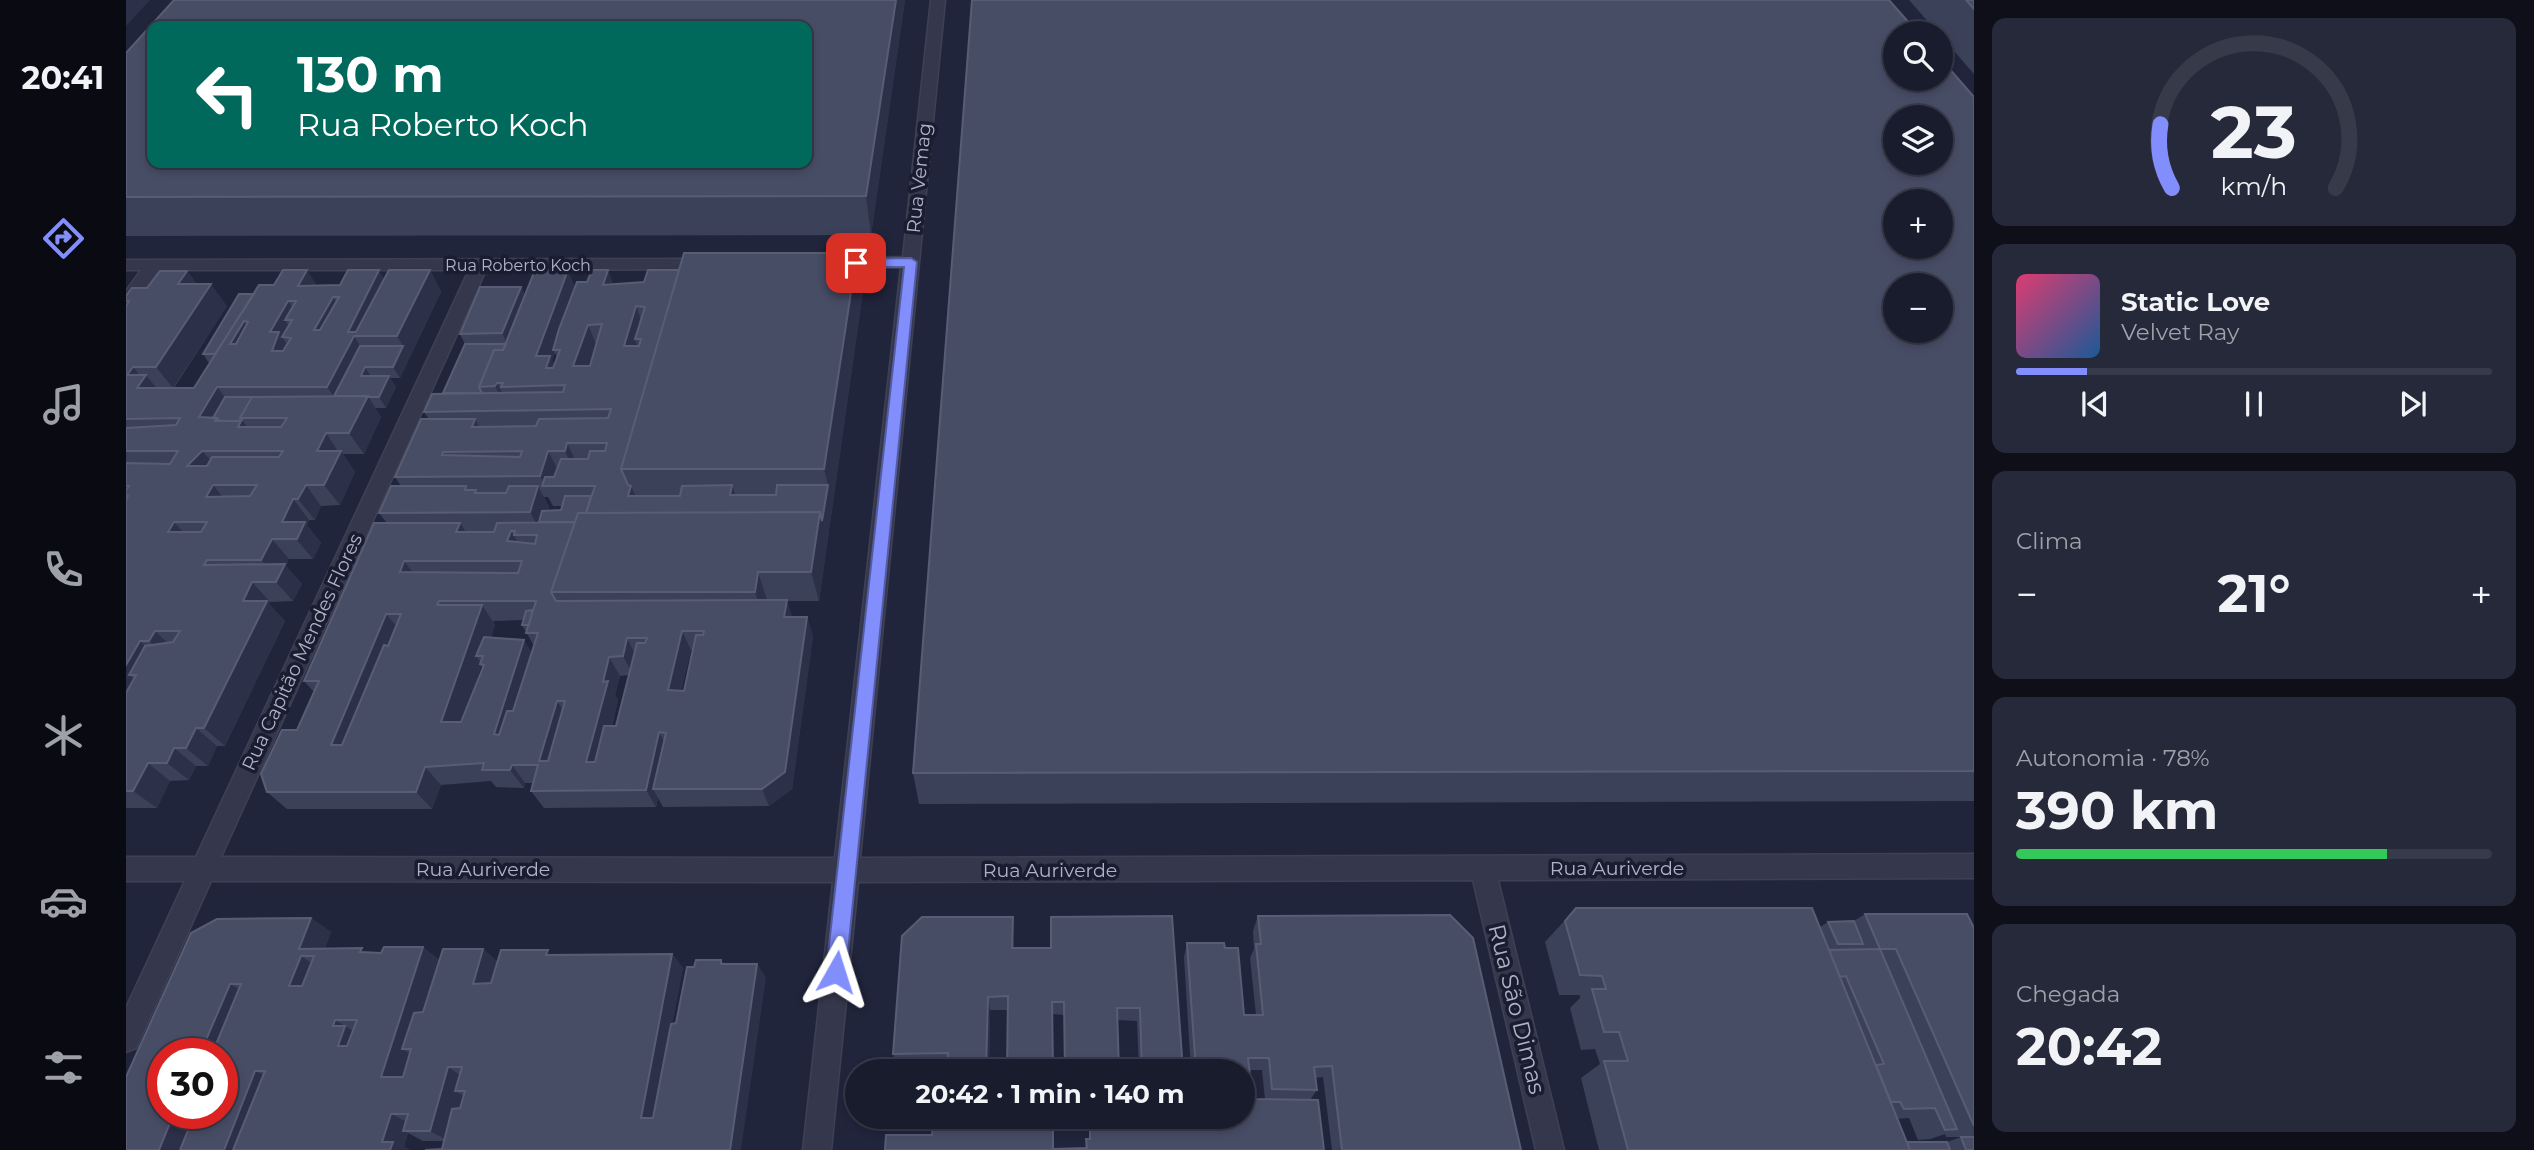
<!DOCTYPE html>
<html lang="pt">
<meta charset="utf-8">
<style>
body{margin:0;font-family:Montserrat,sans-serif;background:#262939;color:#f1f3f6;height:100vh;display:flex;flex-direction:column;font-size:26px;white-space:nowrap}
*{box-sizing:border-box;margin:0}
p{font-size:23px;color:#9fa1aa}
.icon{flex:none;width:38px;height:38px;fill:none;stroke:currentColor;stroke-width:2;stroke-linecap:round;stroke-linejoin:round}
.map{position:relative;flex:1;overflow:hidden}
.sheet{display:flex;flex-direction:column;gap:18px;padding:18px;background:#0e0f19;width:560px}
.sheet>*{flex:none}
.guide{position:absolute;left:21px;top:21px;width:665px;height:147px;border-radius:14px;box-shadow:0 4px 10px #0003,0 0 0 2px #373a49;background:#00695c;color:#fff;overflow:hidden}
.buttons{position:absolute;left:1757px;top:21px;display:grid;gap:14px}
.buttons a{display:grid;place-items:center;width:70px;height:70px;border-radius:50%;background:#191c2d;box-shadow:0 4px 10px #0003,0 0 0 2px #373a49;font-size:35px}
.speed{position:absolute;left:21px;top:1038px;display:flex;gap:14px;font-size:35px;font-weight:700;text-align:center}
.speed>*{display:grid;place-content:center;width:91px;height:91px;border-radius:50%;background:#191c2d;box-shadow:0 4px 10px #0003,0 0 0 2px #373a49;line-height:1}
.speed .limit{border:10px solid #d22;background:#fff;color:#111}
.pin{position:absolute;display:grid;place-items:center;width:60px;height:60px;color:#fff;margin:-30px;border-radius:14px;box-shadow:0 4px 10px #0006}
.me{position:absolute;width:77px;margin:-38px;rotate:6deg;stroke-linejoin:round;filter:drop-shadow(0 0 5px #0008)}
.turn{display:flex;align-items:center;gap:24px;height:147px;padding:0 35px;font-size:32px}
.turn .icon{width:91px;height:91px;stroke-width:2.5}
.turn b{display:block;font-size:49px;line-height:60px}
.big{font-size:52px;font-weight:700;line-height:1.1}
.sheet .card{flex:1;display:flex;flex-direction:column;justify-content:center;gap:10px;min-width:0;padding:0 24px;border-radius:14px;background:#262939}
.sheet .dial{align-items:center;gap:0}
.dial svg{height:182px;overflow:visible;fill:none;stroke:#373a49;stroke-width:7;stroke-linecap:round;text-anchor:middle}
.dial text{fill:#f1f3f6;stroke:none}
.song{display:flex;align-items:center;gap:21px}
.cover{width:84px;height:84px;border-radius:10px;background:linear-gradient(135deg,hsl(340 70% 55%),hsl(210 70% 35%))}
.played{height:7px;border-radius:4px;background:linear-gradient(90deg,#818efc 15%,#373a49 15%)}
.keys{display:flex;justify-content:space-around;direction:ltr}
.heat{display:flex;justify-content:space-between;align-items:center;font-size:38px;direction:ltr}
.charge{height:10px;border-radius:5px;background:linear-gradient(90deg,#34c759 78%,#373a49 0)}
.trip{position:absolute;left:719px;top:1059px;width:410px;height:70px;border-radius:35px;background:#191c2d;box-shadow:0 4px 10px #0003,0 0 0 2px #373a49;font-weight:700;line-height:70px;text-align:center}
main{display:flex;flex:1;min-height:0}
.dock{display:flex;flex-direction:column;width:126px;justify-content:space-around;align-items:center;background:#0a0b12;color:#9fa1aa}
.dock .icon{width:49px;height:49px}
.dock .on{color:#818efc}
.dock b{font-size:32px;color:#f1f3f6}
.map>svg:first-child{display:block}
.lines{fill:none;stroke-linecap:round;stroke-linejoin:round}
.minor-casing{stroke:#3e4155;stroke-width:3}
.minor{fill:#35384c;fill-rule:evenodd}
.wall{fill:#3c415a;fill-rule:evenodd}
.shaded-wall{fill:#2c3049}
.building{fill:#484d66;stroke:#585d75;stroke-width:2;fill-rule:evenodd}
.route{fill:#818efc;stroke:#545ca4;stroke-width:2}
.labels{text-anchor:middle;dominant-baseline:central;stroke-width:7;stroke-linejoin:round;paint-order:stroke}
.far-street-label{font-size:16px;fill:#b0b3c8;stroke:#1a1d30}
.street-label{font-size:19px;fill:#b0b3c8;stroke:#1a1d30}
.near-street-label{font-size:23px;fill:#b0b3c8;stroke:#1a1d30}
</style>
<main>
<nav class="dock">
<b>20:41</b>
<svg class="icon on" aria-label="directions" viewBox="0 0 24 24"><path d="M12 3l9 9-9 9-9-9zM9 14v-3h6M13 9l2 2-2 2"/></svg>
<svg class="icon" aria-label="music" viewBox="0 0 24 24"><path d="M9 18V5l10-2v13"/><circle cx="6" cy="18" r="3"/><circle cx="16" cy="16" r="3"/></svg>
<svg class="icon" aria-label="phone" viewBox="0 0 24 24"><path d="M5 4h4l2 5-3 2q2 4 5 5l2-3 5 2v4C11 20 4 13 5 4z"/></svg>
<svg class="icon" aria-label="climate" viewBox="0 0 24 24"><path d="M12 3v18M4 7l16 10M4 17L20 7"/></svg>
<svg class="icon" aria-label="car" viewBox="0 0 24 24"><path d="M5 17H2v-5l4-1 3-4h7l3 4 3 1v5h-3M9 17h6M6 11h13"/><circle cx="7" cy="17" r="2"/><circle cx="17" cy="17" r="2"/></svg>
<svg class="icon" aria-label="filters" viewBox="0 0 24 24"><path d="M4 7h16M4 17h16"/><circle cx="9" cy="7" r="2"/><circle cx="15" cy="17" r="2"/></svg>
</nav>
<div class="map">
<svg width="1848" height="1150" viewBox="0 0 1848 1150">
<rect width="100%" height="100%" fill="#21253c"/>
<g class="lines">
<defs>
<path id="minor" d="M805 0H819L734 858 1848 854V878L1372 880 1438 1150H1410L1347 880 732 882 705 1150H677L707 882 85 881 10 1048 0 1052V1008L59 881H0V857H70L343 270H33L6 307 0 309V291L15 270H0V260L582 259 590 264 582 269 360 270 95 857 709 858 775 267 706 268 698 263 706 258 777 257Z"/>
</defs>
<!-- minor casing -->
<use href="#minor" class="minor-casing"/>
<!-- minor -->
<use href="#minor" class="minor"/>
</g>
<!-- wall -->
<path class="wall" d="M48 0H779L745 235 0 236V53Z
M1783 0H1848V74L1815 36V33H1812Z
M1848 97V801L793 804 787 773Z
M304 270 315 292 274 378H264L270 387 260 408H249L255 417 238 454H217L229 472 214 505 195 506 189 520H183L181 525 195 543 187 559H163L160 566 176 584 167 601 144 602 143 604 159 621 99 746H91L82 766H70L63 780 44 781 31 808H0V296L21 288 61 271 71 284 101 306 48 388H68L83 363 77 354 128 294 191 286 214 285 258 279Z
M482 270 487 284 737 291 693 601H661L666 617H681L687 636 666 789 643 806 537 807 532 798 530 807 418 808 405 791 407 783H399L398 788 370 787 365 781 315 785 306 809H161L141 792 171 730 188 692 178 681 261 523 253 513 275 486 269 477 303 419 298 412 317 393 339 344 334 334 395 287 399 295 449 287 461 282ZM429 353 431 358 428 365 426 360ZM418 497H422L427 506H436L435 510 422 511 423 507ZM397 620 396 625 408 646 406 653 365 638 369 625 367 621ZM565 650H567L558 691H555ZM355 666 357 668 344 700ZM503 675 490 726H486L492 700 489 695 494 676Z
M1450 908 1694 927 1702 922 1728 921 1739 914 1848 928V1137H1820L1819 1134 1804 1139 1792 1140 1783 1118 1771 1119 1781 1142H1821L1835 1137 1848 1150H1473L1455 1078 1474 1064 1469 1049 1455 1050 1444 1008 1454 998V995H1433L1419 942Z
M1046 916 1057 1071H1013L1011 1021 991 1020 993 1071H939L938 1015 881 1010H864L863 1071H821L822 1065 771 1066 767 1054 888 932V948H925Z
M1132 916 1395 1150H1206L1197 1077 1189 1078 1191 1090 1184 1100 1198 1150 927 1149 959 1148 960 1139H963V1125H939V1116H1066V1121H1069L1068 1116H1116V1071H1065L1058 957 1061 943 1099 948 1118 1015H1130L1124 958 1128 949 1127 931ZM1123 1070H1136L1139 1099H1127Z
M185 918 205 932 199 948 255 953 297 947 313 960 357 949 372 962 427 955 546 954 557 968 546 1023H550L568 967 595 960 598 964H631L640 978 316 1149 318 1141H297L282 1133 278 1147 284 1150H0L65 933ZM96 1054V1113H37ZM336 1095 337 1096 334 1108 332 1109Z"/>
<!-- shaded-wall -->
<path class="shaded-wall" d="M0 0H24L0 26Z
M770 0H779L745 235 740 196Z
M731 253 737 291 693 601 685 572 694 512 702 485 698 469Z
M181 270 195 292 172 286Z
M253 270 265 292 228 336 241 357 208 397 201 387 222 332Z
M304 270 315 292 274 378 267 367 277 346 271 336Z
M442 270 451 292 427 350 429 353 426 360 434 377 431 386 410 356Z
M482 270 490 292 477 285Z
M61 271 77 292 52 284Z
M85 284 101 306 47 388 30 367Z
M395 287 405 309 371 383 382 404 380 408 369 386 381 344 376 333Z
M207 297 220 318 202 352 188 330Z
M162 301 177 323 166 320H159L169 336 165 338 156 337 167 354 146 351 144 332Z
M510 306 518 328 509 339 512 348 498 346Z
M118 321 133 343 104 344Z
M462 325 471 346 457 387 447 366Z
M7 367 17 379 20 375 37 396 29 409 1 375Z
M239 367 246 378 235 376Z
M263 376 270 387 260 408 253 397Z
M91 387 107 408 97 426 73 417Z
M242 396 255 417 238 454 223 433Z
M349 419 361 441 346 427Z
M116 420 124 431 111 428Z
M200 433 213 453 215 451 229 472 214 505 198 485 191 451Z
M441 443 451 464 449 472 439 451Z
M76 451 94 471 61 466Z
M422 451 433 472 419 486 414 476Z
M87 485 104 506 80 497Z
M180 485 195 506 189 520 172 499Z
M606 485 613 506 604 495Z
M412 486 423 507 415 533 404 512Z
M505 486 514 506 502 496Z
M167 499 183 520 181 525 195 543 187 559 156 522Z
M48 522 67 543 42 532Z
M334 523 347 543 330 532Z
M385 531 397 551 381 541Z
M146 539 163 559 160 566 176 584 167 601 150 582 151 578 135 560Z
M278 561 293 581 274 572Z
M632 572 641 600 638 620 629 592Z
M126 582 144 602 143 604 159 621 99 746 78 728 117 601Z
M661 600 667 620 658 617Z
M356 605 369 625 358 658 357 656H350L356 664H354L355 666 330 740 315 722Z
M260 614 276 633 223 763 205 745Z
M681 617 687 636 666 789 643 806 636 789Z
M29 631 49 650 44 660 23 641Z
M556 631 565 650 551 709 542 690Z
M501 638 511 658 507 675 497 656Z
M398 640 410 659 381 752 368 734Z
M14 641 35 660 10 675H3L19 689 0 725V665Z
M483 657 494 676 489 695 492 700 472 780 460 762 477 682Z
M431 701 443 719 426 779 413 761Z
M70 728 91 746 82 766 60 748Z
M533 732 542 750 527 789 532 798 530 807 520 790Z
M48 748 70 766 63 780 41 763Z
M22 763 44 781 31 808 7 791Z
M386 765 399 783 398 788 384 770Z
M299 767 315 785 306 809 290 792Z
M887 917 888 932 887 962 886 948Z
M185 918 205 932 194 961 173 949Z
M297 947 315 962 285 1049H276L286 1055 275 1088 255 1077Z
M357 949 373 963 363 997 347 984Z
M546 954 557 968 527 1128 515 1118Z
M175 956 196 970 185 999 163 986Z
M631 964 640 978 615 1150H604Z
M104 984 127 997 96 1054H74Z
M862 997 864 1010 863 1071H860Z
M209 1020 239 1038 233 1058 212 1046 207 1026Z
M322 1067 340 1079 329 1091 336 1095 323 1141 304 1131Z
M129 1071 153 1082 127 1150H98Z
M48 1113H66L77 1117 64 1150H33Z
M265 1114 285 1124 277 1131 282 1133 278 1147 284 1150H264L256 1142Z"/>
<!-- building -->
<path class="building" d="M48 0H770L740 196 0 197V53ZM26 26H681V163H26Z
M846 0H1763L1792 33H1769V79H1815V59L1848 97V771L787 773ZM1769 117H1815V163H1769ZM1769 201H1815V247H1769ZM1769 285H1815V331H1769Z
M1840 0H1848V9Z
M558 253H731L698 469H495Z
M157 270H181L172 286 214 285 222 270H253L222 332H230L263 270H304L271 336H228L201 387H91L73 417 91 418 89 421H115L112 427H155L161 418H114L126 397 242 396 223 433H200L191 451H215L198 485H180L172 499H167L156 522H179L171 539H146L135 560H81L78 565 159 564 150 582H126L117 601H141L78 728H70L60 748H48L41 763H22L7 791H0V693L10 675H3L19 646 47 642 54 631H29L23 641H14L0 665V500L2 496H0V490L3 486H0V463L44 464 52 451H0V428L50 425 54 418 0 419V306L3 301H0V296L6 288H21L34 271H61L52 284H85L30 367H7L1 375H20L11 388H68L133 285H148ZM207 297H213L194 330H188ZM162 301H170L159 320H166L156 337 165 338 157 351H146L153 332H144ZM118 321 122 322 110 344H104ZM76 451H157L153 457H86L81 466H61ZM87 485H131L124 496 80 497ZM48 522H81L75 532H42Z
M409 270H442L410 356H424L420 368H427L434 350H427L433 329 451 282H461L466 270H482L477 285 518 282 522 270H553L495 469 502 485 505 486 502 496H554L556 486 606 485 604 495H650L651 485H702L696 521 694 512 460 513 469 486H416L419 477H428L435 459H462L464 451H479L481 443H441L439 451H422L414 476 269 477 295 419H349L346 427 410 426 413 419 482 418 485 409 298 412 306 394 437 392 439 385 375 387 377 383H371L369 386 353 387 368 350H377ZM510 306 519 307 509 339H515L513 346H498ZM476 324 464 366H447L462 325ZM396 451 394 457 316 455 317 452Z
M354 287H395L376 333 334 334Z
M113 294H128L89 354H77Z
M339 344H380L377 350H368L353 387 356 393H317Z
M234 346H277L267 367H239L237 371 235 376H263L253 397H241L242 396H208Z
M99 397H126L114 418 116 420 115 421H94L91 418H87Z
M265 486H340L339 490H350L349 493H380L383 486H412L404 512 253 513Z
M439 496H465L460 513H452L449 522H413L416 511 435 510Z
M694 512 685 572H632L629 592H425L452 513Z
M449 522 425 592 430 601 661 600 658 617H681L659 772 636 789H527L540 733 533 732 520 790 405 791 412 765H386L384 770H356L358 763 299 767 290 792H141L135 774 156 730H171L193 681H178L248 523H334L330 532H368L371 523ZM385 531H389L388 535H411L409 544 381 541ZM278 561H396L392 573 274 572ZM313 601H410L400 633H412L387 711H381L373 735 368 734 398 640 358 637 350 656H357L354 664 358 665 335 722H315L356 605H311ZM260 614H275L262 646 258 645 216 745H205ZM556 631H578L577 635H570L558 691 542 690ZM501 638H521L519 643H511L490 726H478L469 762H460L482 681 477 682 483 657 497 656ZM431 701H439L422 761H413Z
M407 610 403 625H396L400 611Z
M1450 908H1686L1784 1150H1502L1478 1061H1502L1493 1032H1478L1466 989H1480L1476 976 1454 975 1439 921Z
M1739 914H1841L1848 928V1126L1770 949H1754Z
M1324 915 1347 938 1395 1150H1216L1206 1066 1188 1067 1191 1090 1146 1089 1143 1058H1122L1127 1099 1192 1100 1198 1150H759L760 1135H806L807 1121H820V1116H927V1149L961 1148 960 1139H964V1116H1066V1121L1074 1122 1073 1116H1116V1071H1070L1061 943H1098L1099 948H1112L1118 1015H1137L1130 944H1135L1132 916Z
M1046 916 1057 1071H1016L1014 1008H991L993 1071H939L938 1002H926L927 1071H881L882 996 862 997 860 1071H821L822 1053 767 1054 776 936 796 917H887L886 948H925V917Z
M185 918 173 949 236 948 234 952 255 953 258 947H297L255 1077H277L285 1049H276L288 1013 297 1012 317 949H357L347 984 365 983 375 950H422L420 955 546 954 515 1118H527L545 1024 550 1023 561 967H568L570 960H595V964H631L604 1150H299L316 1149 326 1109 334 1108 339 1091H329L336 1067H322L304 1131H277L282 1114H265L256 1142H267L264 1150H107L139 1071H129L98 1150H54L69 1113H96V1054H86L115 984H104L74 1054H37V1113H48L33 1150H0V1077L65 933 91 919ZM175 956H188L176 986H163ZM209 1020H231L221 1046H212L219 1026H207Z
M1728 921 1737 944H1712L1702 922Z
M1754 949 1831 1129 1819 1130 1809 1108 1778 1109 1774 1102H1765L1750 1065 1758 1064 1720 976 1714 977 1703 950Z
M1835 1137H1848V1150H1840Z
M1781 1142H1821L1824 1150H1784Z"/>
<!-- route -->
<path class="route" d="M785 258 791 262 720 972 717 979 710 982 703 979 700 972 778 267H730L724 263 730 259Z"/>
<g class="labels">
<!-- far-street labels -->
<g class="far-street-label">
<text x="392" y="265">Rua Roberto Koch</text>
</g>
<!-- street labels -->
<g class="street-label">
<text transform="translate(793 178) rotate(-84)">Rua Vemag</text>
<text transform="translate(176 652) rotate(-65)">Rua Capitão Mendes Flores</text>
<text x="1491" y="868">Rua Auriverde</text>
<text x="357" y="869">Rua Auriverde</text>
<text x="924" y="870">Rua Auriverde</text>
</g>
<!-- near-street labels -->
<g class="near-street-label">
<text transform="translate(1391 1009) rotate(76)">Rua São Dimas</text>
</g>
</g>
</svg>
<div class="buttons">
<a><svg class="icon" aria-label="search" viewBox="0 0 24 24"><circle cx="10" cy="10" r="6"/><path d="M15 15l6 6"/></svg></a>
<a><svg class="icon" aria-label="layers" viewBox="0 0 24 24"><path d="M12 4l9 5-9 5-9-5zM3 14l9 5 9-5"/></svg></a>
<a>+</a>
<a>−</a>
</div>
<div class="speed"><div class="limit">30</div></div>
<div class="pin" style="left:730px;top:263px;background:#d93025"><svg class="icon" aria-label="arrive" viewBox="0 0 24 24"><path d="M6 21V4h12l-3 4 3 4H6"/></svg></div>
<svg class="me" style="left:710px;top:972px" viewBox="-20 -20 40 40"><path d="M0-17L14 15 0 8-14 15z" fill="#818efc" stroke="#fff" stroke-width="4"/></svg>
<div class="trip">20:42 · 1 min · 140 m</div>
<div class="guide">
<div class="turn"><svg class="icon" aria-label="left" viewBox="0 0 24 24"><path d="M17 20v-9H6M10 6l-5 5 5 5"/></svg><div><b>130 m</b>Rua Roberto Koch</div></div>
</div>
</div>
<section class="sheet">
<div class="card dial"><svg viewBox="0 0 100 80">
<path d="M14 69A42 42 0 1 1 86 69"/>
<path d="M14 69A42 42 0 0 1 9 41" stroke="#818efc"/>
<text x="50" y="56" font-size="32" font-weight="700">23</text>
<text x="50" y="72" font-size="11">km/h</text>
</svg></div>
<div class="card">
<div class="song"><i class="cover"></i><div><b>Static Love</b><p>Velvet Ray</p></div></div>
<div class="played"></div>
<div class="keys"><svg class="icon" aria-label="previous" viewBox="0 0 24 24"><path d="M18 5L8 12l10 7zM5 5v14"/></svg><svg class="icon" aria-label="pause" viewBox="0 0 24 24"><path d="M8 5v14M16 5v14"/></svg><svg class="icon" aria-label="next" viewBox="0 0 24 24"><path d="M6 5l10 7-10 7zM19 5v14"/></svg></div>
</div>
<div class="card"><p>Clima</p>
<div class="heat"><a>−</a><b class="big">21°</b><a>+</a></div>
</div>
<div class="card"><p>Autonomia · 78%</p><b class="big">390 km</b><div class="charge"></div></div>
<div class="card"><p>Chegada</p><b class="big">20:42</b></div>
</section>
</main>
